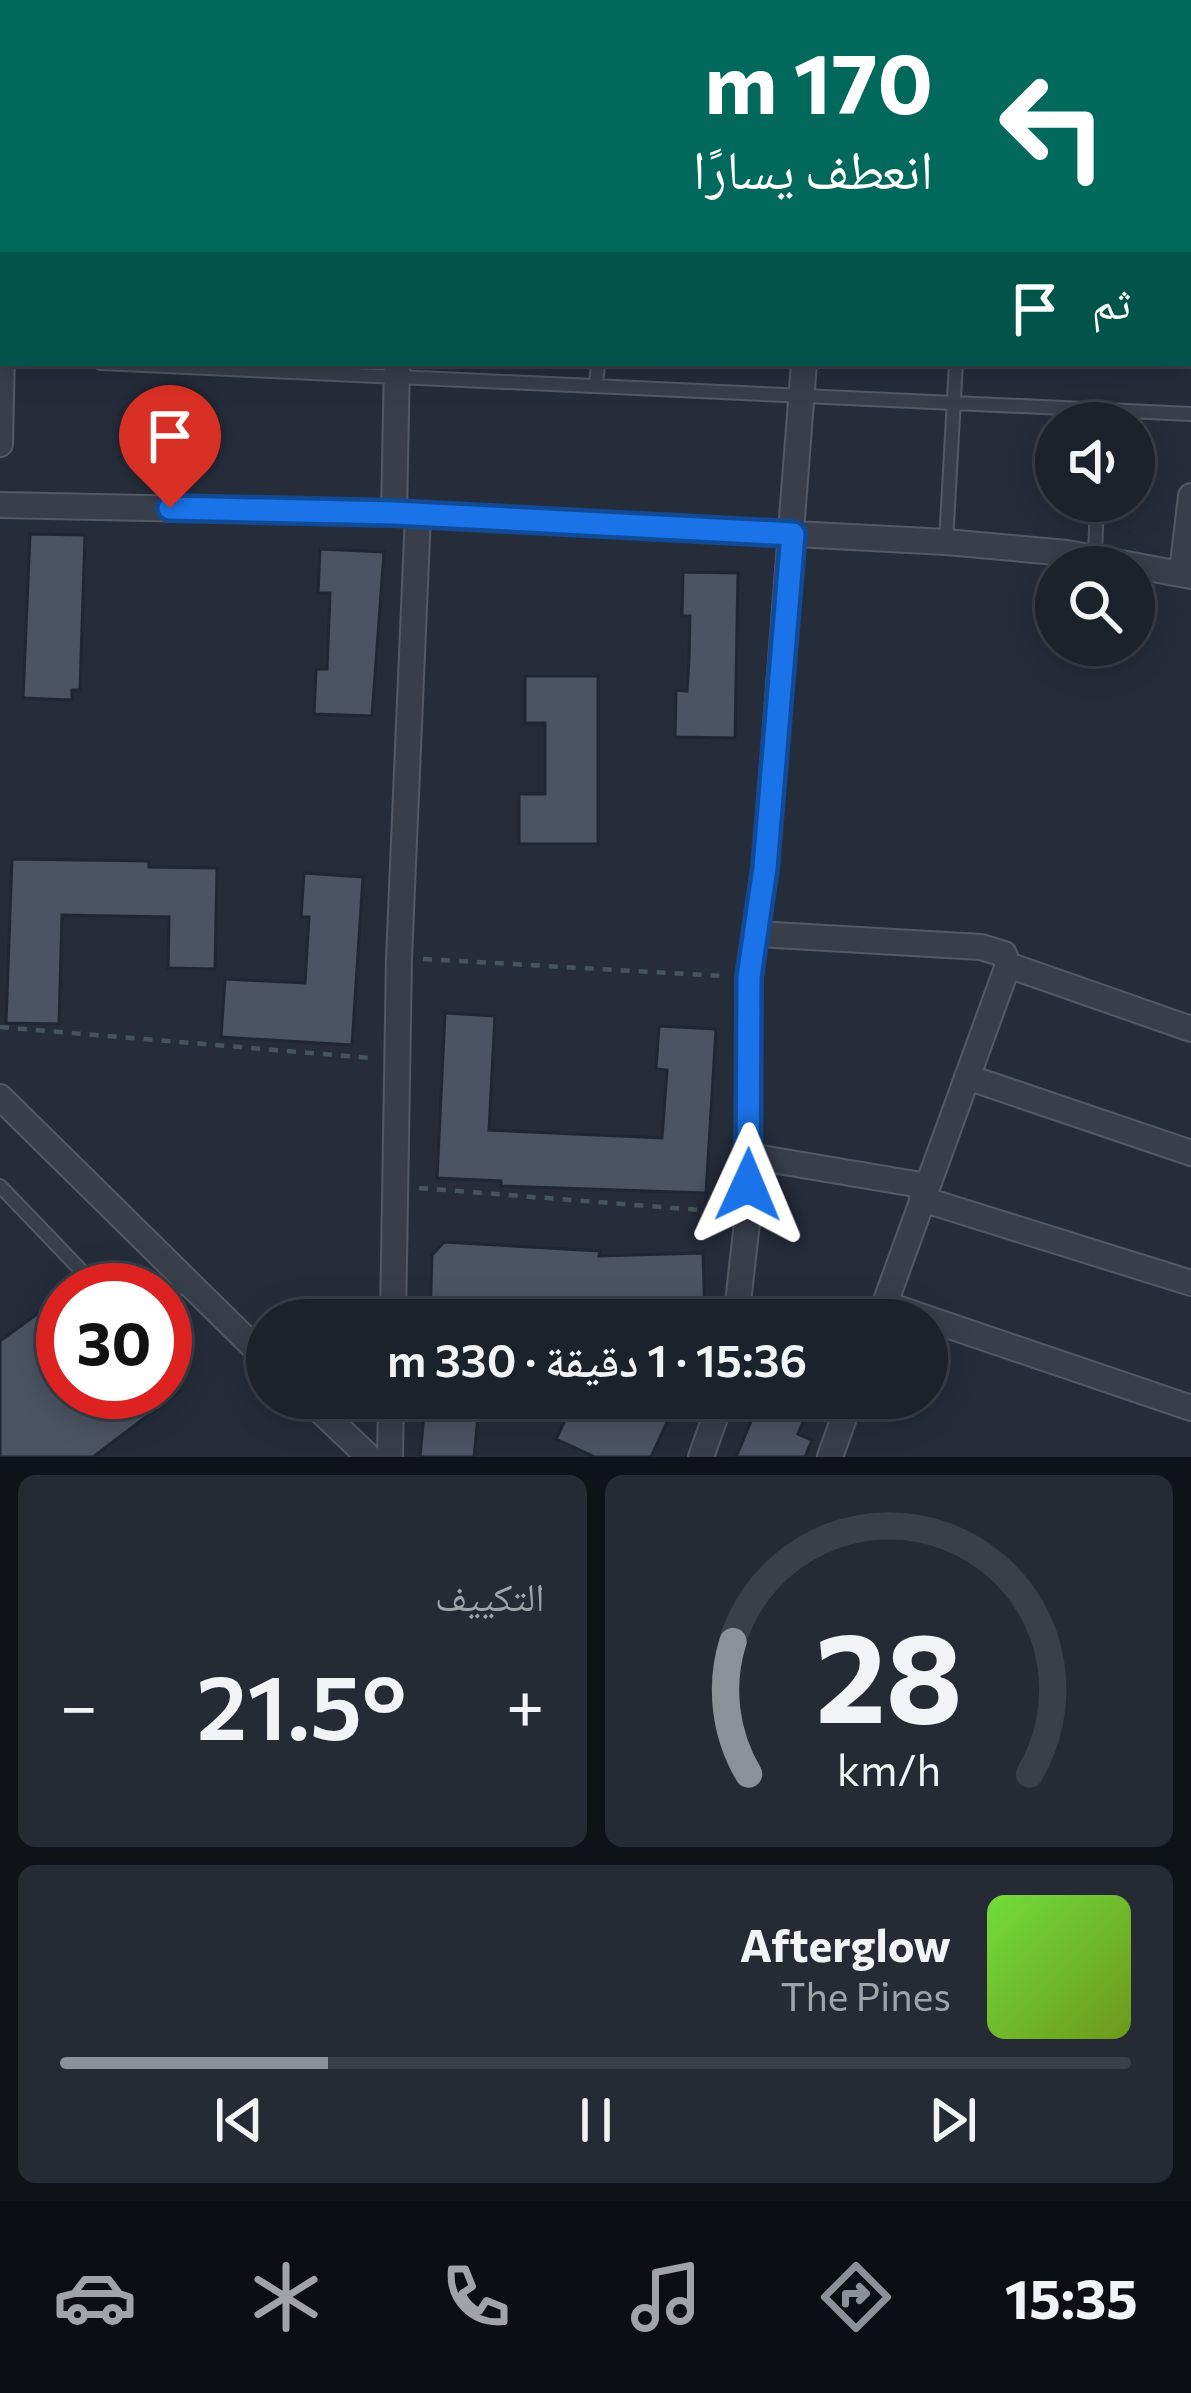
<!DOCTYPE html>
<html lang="ar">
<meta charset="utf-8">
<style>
body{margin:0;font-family:Commissioner,"Noto Naskh Arabic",sans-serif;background:#252a34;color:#f1f3f6;direction:rtl;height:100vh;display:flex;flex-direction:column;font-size:45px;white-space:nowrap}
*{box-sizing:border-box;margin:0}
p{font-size:39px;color:#a0a4a9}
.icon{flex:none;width:66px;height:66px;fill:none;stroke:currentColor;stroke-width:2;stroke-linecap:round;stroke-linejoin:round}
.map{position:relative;height:1457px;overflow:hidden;direction:ltr}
.details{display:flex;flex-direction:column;gap:18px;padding:18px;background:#0f1318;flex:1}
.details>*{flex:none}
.guide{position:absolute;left:0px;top:0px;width:1191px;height:366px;box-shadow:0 6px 30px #0003,0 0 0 3px #3a3f48;direction:rtl;background:#00695c;color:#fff;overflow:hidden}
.controls{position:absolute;left:1035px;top:402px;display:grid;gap:24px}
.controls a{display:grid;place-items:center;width:120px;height:120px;border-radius:50%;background:#1c222c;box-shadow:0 6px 30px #0003,0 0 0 3px #3a3f48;font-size:60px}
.speed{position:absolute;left:36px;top:1263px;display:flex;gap:24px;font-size:60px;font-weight:700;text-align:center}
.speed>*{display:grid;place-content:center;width:156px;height:156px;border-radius:50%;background:#1c222c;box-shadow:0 6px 30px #0003,0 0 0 3px #3a3f48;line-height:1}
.speed .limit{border:18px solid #d22;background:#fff;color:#111}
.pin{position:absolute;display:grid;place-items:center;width:102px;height:102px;color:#fff;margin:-123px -51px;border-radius:50% 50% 50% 0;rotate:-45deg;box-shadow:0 0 12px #0007}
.pin .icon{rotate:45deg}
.me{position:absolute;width:132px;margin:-66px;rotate:1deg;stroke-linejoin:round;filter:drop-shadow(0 0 9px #0008)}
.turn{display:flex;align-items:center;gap:42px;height:252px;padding:0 60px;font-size:54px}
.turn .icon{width:156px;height:156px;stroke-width:2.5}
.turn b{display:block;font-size:84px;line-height:102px}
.then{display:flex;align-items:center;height:114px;padding:0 60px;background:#0003;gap:24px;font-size:45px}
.big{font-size:90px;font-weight:600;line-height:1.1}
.details .tile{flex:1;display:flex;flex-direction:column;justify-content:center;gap:18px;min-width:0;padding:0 42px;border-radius:18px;background:#252a34}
.details .dial{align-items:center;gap:0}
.dial svg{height:312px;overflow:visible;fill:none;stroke:#3a3f48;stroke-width:7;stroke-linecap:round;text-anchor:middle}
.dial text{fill:#f1f3f6;stroke:none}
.song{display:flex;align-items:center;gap:36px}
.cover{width:144px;height:144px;border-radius:18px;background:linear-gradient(135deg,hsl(100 70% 55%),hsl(80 70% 35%))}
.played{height:12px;border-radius:6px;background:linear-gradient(90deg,#8c9099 25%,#3a3f48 25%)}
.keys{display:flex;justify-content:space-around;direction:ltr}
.heat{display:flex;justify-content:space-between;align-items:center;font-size:66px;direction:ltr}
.details .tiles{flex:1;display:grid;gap:18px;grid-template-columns:1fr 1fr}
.tile:last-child{grid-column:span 2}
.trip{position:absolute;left:246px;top:1299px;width:702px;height:120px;border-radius:60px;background:#1c222c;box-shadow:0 6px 30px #0003,0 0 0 3px #3a3f48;font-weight:600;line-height:120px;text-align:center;direction:rtl}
.dock{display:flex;height:192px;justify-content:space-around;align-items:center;background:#0b0e12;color:#a0a4a9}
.dock .icon{width:84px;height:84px}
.dock .current{color:#8c9099}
.dock b{font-size:54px;color:#f1f3f6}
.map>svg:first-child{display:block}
.building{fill:#4b5463;stroke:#1f2732;stroke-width:3}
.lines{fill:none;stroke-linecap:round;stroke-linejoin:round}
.lane-casing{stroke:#535a66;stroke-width:16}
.street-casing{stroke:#535a66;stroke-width:28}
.path{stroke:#445659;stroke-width:4.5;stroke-dasharray:9 9;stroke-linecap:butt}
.lane{stroke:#383f4b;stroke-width:12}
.street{stroke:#383f4b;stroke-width:24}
.route-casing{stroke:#114b97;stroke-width:30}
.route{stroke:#1a73e8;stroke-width:21}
</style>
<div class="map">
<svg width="1191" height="1457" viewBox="0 0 1191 1457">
<rect width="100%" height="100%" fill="#252d3b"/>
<!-- building -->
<path class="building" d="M30 534 85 535 80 690H72V700L23 698Z
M320 549 384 552 372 716 314 714 316 669H327L330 593H318Z
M683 572 738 573 735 738 675 737 676 690 687 691 689 659 690 616H682Z
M525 676H598V844H519V794H545V723H525Z
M12 859 149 861V867L217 868 215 969 168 968 169 917 62 915 59 1024 6 1023Z
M304 873 363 877 352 1045 221 1037 225 979 305 983 309 917H301Z
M445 1013 495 1016 489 1130 662 1138 667 1070 656 1069 659 1026 716 1029 706 1193 501 1186V1181L437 1178Z
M444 1242 600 1251 599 1256 703 1253 705 1320H649V1308L506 1302 489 1320H430L432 1255Z
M63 1295V1392H179L93 1457H0V1341Z
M439 1398H480L474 1457H420L424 1414Z
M611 1398H678L651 1457H595L556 1439 572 1406 601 1419Z
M738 1398H813L798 1434 812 1440 805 1457H736L754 1414 737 1406Z"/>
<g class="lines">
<defs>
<path id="lane" d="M120 3 121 0
M569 3 570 0
M0 15H3
M0 278H3
M1188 337H1191
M101 363 1191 414
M596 386 598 363
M946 542 956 363
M1095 557 1097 501
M0 1186 100 1290
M165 1305 183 1280"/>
<path id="street" d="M724 0 731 3
M13 3V0
M417 3 418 0
M852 3 854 0
M1188 100H1191
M0 187H3
M1188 244H1191
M0 444 3 300
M0 505 394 513 946 542 1067 553 1191 576
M394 513 397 363
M1182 573 1191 496
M756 934 981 947 1004 954 1008 965 879 1320
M1008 965 1191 1029
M967 1077 1191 1153
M0 1097 267 1360
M749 1156 927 1186
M922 1199 1191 1283
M885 1304 1191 1408
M393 1320 399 958 418 514
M736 1320 748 1214 749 978 765 868 804 363
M307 1398 369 1457
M390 1457 391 1398
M701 1457 722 1398
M830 1457 851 1398"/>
</defs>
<!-- lane casing -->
<use href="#lane" class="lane-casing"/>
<!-- street casing -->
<use href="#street" class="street-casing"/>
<!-- path -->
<path class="path" d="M423 959 723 976
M0 1027 371 1058
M419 1188 725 1212"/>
<!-- lane -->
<use href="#lane" class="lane"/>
<!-- street -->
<use href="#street" class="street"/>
</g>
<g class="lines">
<defs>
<path id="route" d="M170 508 394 513 793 534 765 868 749 977 748 1185"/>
</defs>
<!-- route casing -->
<use href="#route" class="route-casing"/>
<!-- route -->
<use href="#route" class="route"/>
</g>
</svg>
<div class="controls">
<a><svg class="icon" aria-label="sound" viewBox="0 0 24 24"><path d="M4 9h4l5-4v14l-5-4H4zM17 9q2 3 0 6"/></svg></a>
<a><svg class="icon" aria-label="search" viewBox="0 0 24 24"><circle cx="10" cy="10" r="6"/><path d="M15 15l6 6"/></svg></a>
</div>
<div class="speed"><div class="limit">30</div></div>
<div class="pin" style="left:170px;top:508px;background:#d93025"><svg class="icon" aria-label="arrive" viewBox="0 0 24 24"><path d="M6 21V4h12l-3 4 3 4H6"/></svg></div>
<svg class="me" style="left:748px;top:1185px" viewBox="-20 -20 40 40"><path d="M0-17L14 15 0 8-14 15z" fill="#1a73e8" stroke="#fff" stroke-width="4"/></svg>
<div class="trip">15:36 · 1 دقيقة · 330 m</div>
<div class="guide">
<div class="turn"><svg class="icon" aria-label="left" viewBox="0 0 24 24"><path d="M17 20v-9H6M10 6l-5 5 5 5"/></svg><div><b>170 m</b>انعطف يسارًا</div></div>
<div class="then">ثم<svg class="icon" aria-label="arrive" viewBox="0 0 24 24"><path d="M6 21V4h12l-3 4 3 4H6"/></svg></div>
</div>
</div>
<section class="details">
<div class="tiles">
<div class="tile dial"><svg viewBox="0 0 100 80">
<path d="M14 69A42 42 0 1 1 86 69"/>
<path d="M14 69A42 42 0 0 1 10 35" stroke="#8c9099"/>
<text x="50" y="56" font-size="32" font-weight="700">28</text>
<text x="50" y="72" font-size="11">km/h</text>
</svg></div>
<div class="tile"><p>التكييف</p>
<div class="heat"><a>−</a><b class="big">21.5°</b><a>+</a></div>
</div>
<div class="tile">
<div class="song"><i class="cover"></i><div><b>Afterglow</b><p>The Pines</p></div></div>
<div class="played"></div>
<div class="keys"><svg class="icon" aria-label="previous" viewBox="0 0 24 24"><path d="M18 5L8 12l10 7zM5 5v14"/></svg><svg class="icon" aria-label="pause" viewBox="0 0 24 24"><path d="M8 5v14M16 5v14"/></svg><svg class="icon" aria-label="next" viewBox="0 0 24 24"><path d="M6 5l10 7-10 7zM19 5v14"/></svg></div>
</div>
</div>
</section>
<nav class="dock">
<b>15:35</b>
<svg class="icon current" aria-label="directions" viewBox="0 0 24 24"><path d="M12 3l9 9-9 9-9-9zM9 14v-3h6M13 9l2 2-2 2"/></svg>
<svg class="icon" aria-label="music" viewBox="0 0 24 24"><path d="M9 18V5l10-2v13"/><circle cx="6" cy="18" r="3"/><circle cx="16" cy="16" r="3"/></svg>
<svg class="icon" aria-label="phone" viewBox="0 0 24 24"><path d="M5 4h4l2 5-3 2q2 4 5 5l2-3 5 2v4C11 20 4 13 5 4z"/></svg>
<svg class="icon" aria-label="climate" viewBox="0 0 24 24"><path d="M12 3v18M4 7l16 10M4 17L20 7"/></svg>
<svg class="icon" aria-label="car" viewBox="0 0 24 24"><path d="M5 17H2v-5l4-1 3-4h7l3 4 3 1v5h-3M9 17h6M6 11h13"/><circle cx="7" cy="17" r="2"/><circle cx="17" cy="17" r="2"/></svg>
</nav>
